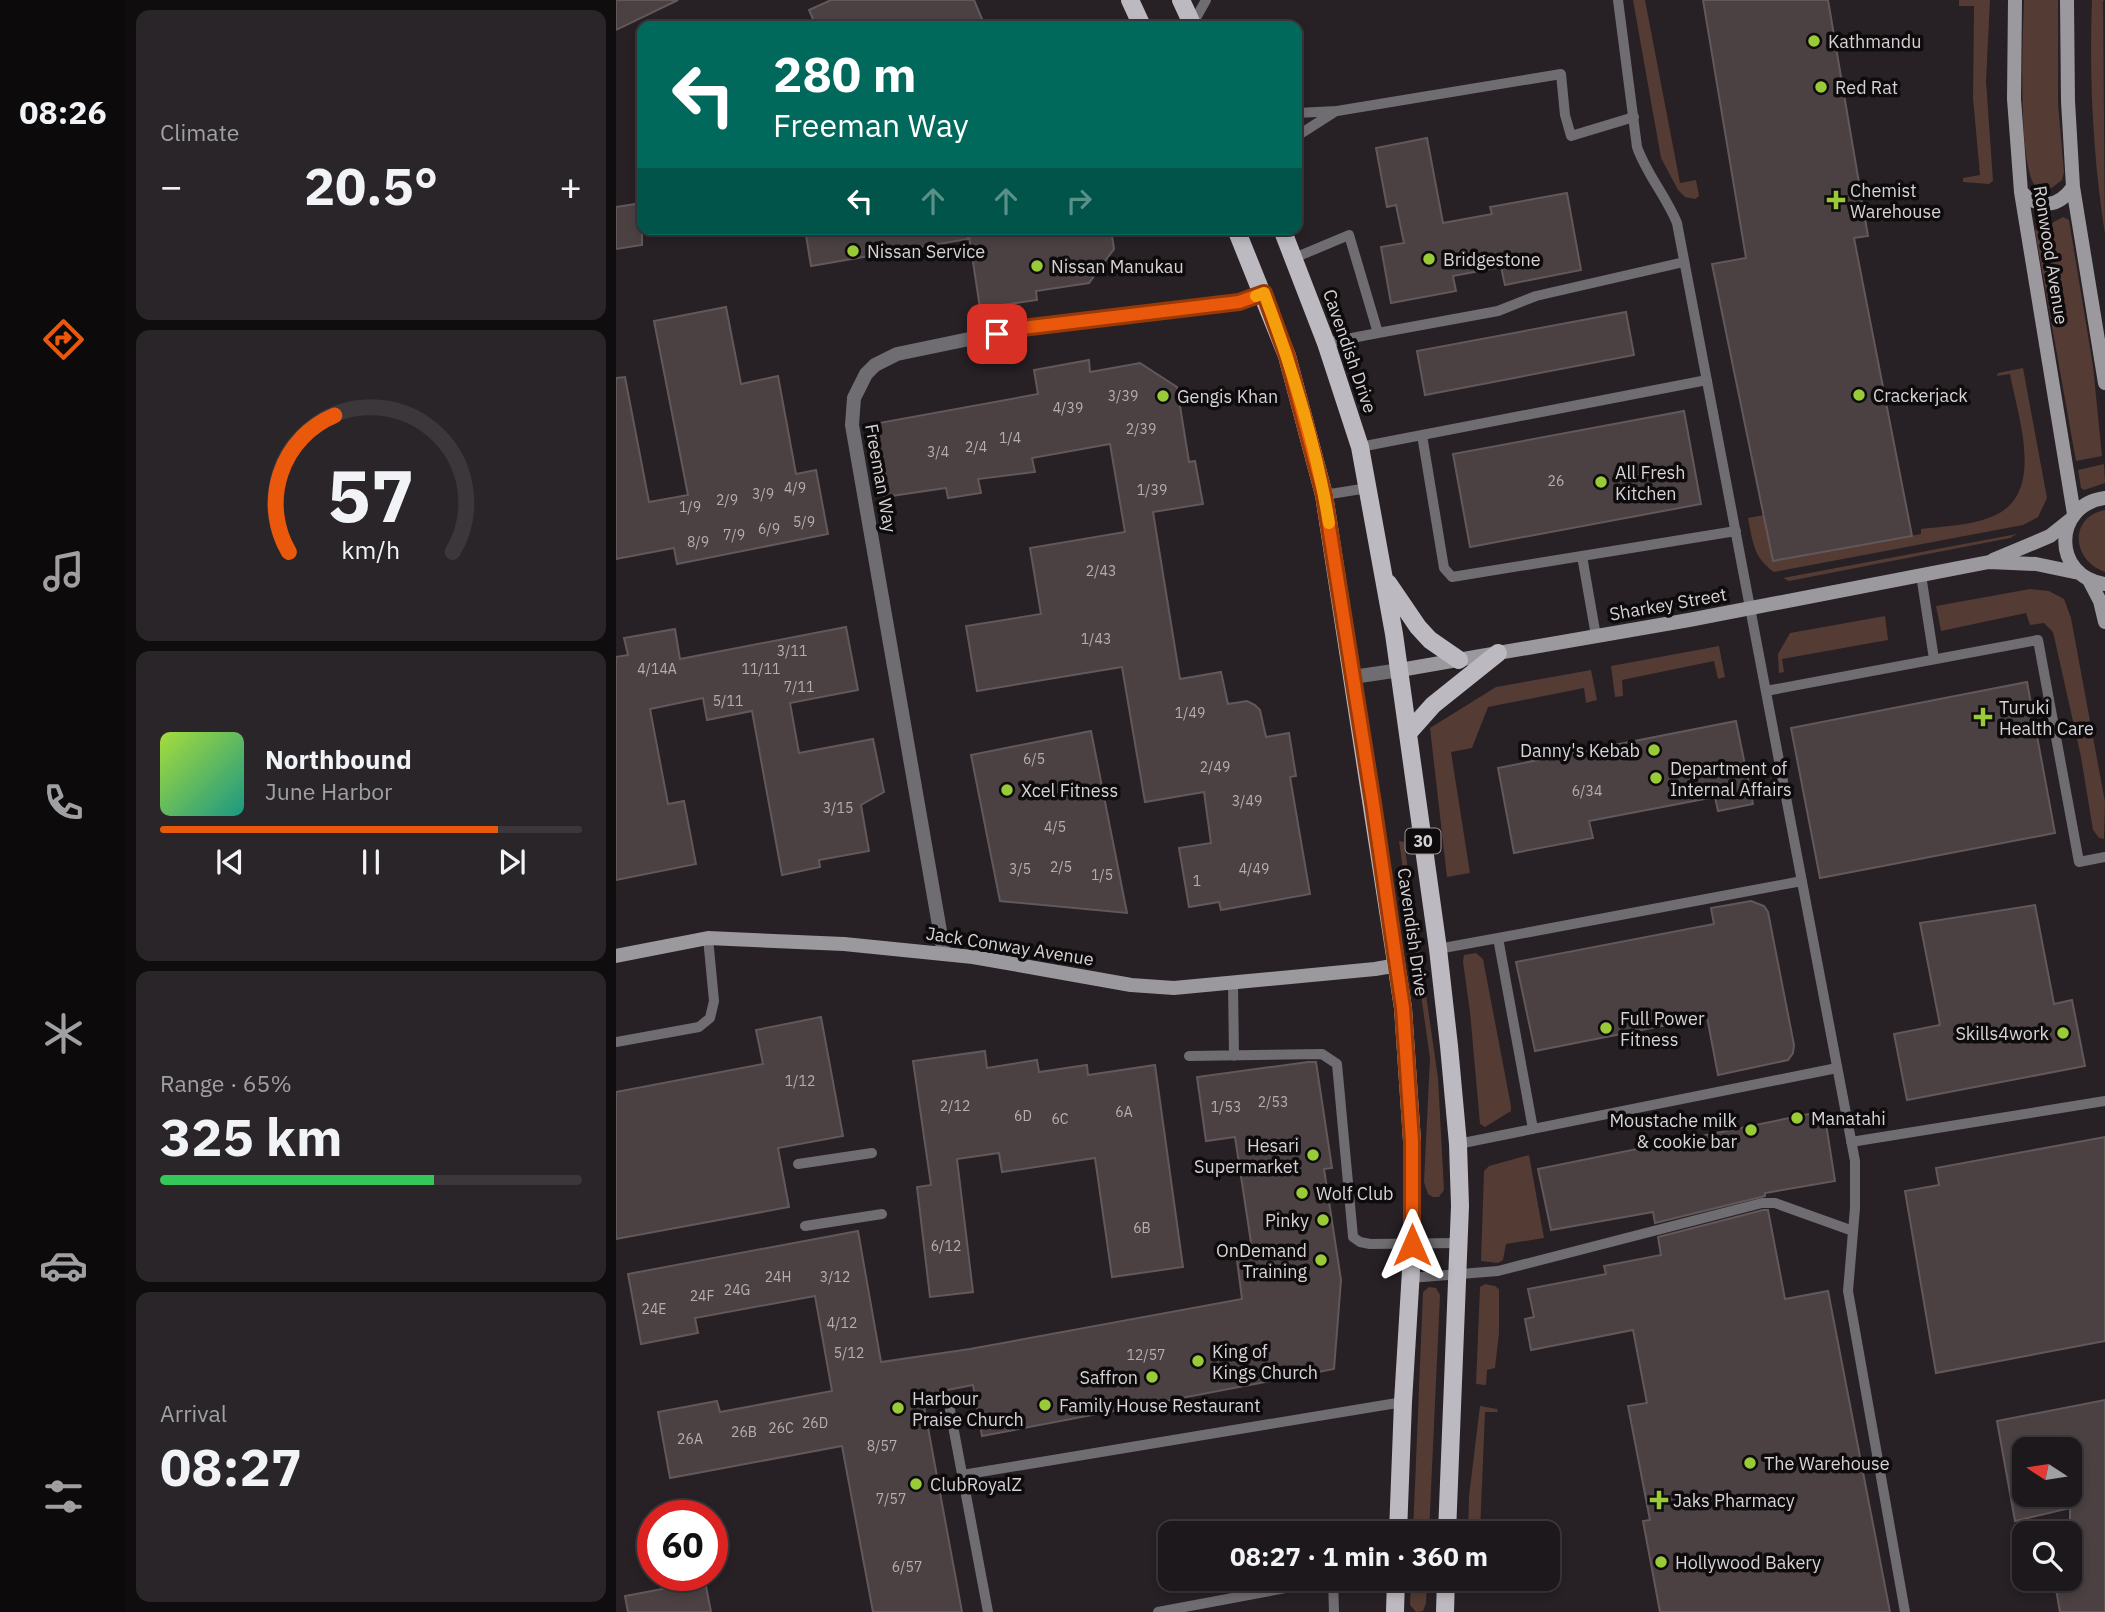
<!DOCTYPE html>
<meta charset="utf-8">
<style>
body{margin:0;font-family:"IBM Plex Sans",sans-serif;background:#2a2529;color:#f1f3f6;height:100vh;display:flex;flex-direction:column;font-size:26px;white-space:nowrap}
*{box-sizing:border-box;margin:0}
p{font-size:23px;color:#a0a0a3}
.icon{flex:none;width:38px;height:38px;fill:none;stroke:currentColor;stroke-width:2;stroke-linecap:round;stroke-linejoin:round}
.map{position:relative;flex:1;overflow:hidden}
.sheet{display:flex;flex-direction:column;gap:10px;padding:10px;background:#100d0f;width:490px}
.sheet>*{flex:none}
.guide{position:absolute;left:21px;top:21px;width:665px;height:214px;border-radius:14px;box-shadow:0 4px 10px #0003,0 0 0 2px #3b373b;background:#00695c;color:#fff;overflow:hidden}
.needle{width:46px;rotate:282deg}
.buttons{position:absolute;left:1396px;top:1437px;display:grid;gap:14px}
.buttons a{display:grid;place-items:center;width:70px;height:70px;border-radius:14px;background:#1d181c;box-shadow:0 4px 10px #0003,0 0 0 2px #3b373b;font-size:35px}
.speed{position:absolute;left:21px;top:1500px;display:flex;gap:14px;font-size:35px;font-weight:700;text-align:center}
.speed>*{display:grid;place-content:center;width:91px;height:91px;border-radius:50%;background:#1d181c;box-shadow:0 4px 10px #0003,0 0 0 2px #3b373b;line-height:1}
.speed .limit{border:10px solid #d22;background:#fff;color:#111}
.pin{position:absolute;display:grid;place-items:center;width:60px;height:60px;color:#fff;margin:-30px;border-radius:14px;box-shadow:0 4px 10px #0006}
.me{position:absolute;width:77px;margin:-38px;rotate:0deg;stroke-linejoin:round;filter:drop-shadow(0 0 5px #0008)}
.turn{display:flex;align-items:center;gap:24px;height:147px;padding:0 21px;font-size:32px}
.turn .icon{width:91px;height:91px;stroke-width:2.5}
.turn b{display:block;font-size:49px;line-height:60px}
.lanes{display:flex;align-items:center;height:66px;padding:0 21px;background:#0003;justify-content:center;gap:35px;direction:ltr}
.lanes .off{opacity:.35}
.big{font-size:52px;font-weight:700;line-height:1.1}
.sheet .card{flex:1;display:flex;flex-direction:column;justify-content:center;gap:10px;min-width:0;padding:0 24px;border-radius:14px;background:#2a2529}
.sheet .dial{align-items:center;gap:0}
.dial svg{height:182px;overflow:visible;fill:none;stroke:#3b373b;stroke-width:7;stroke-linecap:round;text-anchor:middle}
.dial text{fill:#f1f3f6;stroke:none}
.song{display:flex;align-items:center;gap:21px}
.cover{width:84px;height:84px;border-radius:10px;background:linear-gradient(135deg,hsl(80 70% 55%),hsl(170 70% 35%))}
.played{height:7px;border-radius:4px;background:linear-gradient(90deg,#ea580c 80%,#3b373b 80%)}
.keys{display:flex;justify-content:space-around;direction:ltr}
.heat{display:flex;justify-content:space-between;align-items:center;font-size:38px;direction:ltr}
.charge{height:10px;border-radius:5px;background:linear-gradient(90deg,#34c759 65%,#3b373b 0)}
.trip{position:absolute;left:542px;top:1521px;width:402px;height:70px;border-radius:14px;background:#1d181c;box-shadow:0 4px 10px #0003,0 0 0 2px #3b373b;font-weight:700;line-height:70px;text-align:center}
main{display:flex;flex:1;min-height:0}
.tabs{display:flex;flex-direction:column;width:126px;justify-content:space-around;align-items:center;background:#0c0a0b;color:#a0a0a3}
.tabs .icon{width:49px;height:49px}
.tabs .active{color:#ea580c}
.tabs b{font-size:32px;color:#f1f3f6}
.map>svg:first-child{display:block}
.green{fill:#543b34}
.building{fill:#4b4143;stroke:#62585a;stroke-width:2;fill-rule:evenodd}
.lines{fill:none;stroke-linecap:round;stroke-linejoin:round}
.lane{stroke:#6f6d71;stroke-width:10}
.street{stroke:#6f6d71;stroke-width:14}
.secondary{stroke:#9b989e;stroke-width:14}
.primary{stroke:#bdb9c0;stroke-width:18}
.route-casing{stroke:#983908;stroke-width:18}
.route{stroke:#ea580c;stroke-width:12}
.slow{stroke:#f59e0b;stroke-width:12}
.poi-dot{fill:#98cb37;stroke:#0e0b0d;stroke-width:2.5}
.labels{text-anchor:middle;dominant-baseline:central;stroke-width:7;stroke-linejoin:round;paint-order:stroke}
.number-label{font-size:14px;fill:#b4aeb0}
.shield{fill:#0e0b0d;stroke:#9b9699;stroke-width:2}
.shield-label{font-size:16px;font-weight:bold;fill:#d7d2d5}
.poi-label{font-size:18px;fill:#d7d2d5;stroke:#0e0b0d;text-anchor:start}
.street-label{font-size:18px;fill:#d7d2d5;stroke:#0e0b0d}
</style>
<main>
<nav class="tabs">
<b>08:26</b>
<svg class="icon active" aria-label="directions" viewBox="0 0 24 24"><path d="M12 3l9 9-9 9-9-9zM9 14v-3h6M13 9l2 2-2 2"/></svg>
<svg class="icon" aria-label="music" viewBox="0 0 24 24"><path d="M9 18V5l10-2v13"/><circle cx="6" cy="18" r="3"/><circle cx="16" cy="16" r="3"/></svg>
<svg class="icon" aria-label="phone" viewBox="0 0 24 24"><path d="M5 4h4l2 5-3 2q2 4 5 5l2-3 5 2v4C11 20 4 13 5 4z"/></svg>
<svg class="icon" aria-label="climate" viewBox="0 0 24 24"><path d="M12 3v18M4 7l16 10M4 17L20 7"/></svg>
<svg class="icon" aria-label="car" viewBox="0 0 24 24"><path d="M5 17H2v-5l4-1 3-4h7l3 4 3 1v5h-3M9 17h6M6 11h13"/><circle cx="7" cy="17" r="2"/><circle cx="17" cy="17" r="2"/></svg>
<svg class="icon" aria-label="filters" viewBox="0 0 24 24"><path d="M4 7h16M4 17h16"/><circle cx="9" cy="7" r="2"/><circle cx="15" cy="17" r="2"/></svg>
</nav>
<section class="sheet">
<div class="card"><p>Climate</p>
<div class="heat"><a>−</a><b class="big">20.5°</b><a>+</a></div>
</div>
<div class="card dial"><svg viewBox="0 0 100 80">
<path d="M14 69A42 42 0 1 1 86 69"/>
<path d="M14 69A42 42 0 0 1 34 9" stroke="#ea580c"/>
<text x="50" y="56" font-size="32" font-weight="700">57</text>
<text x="50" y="72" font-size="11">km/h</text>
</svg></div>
<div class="card">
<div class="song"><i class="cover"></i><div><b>Northbound</b><p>June Harbor</p></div></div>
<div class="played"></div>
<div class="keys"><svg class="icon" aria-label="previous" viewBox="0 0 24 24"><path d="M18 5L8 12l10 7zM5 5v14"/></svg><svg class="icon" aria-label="pause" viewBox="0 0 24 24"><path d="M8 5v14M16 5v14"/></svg><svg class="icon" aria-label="next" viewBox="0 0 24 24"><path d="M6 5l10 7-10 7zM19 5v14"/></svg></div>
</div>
<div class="card"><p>Range · 65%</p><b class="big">325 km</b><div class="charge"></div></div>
<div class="card"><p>Arrival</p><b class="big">08:27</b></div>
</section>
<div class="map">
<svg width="1489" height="1612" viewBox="0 0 1489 1612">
<rect width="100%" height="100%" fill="#272025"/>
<!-- green -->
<path class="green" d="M1017 0H1029L1064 183 1080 180 1083 196 1079 199 1069 197 1062 190 1045 158Z
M1343 0H1374L1370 81 1377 181 1373 184 1347 182V178L1364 175 1357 98 1358 6H1343Z
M1408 0H1442V104L1448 172 1446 180 1434 189 1420 187C1401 167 1407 32 1408 0Z
M1476 0H1489L1487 1 1489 234C1477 157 1473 78 1476 0Z
M1447 217 1453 220 1477 366 1486 456 1460 461 1419 231 1422 226 1434 224Z
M1407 368 1431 498 1422 517 1407 525 1158 572C1137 557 1137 542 1132 518L1148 515 1158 561 1305 534V529C1327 526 1353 526 1375 517 1431 496 1402 418 1394 374L1381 376 1382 373Z
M1488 464 1489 483 1468 490 1465 488 1462 470Z
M1489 510V572C1456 561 1452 517 1489 510Z
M1401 534 1394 538 1173 581 1167 578Z
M1414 589 1433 591 1448 599 1455 618 1489 802 1488 839 1483 838 1477 830 1465 757 1437 632 1428 623 1414 625 1410 613 1325 631 1320 606Z
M1269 616 1272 640 1166 659 1168 672 1163 673 1162 654 1174 633Z
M1103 646 1109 677 1102 679 1098 661 1006 680 1007 696 999 697 995 666Z
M975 670 981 700 970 703 968 688 872 707 856 748 835 752 854 873 831 877 814 728 880 687Z
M783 841 788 842 822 1078 828 1190 823 1197H817L812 1194 808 1182 814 1058Z
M860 953 867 959 895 1106V1111L869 1127 864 1124 854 1012 847 962 848 955Z
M913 1155 928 1238 890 1244 887 1260 882 1263 865 1261 868 1171 873 1166Z
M869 1284 879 1286 883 1289V1333L879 1368 871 1370 870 1385 860 1384 864 1287Z
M813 1287 820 1288 824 1295 813 1533H797L807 1292Z
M864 1406 881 1409 882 1412H869L864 1533H852L853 1496Z
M795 1579H811L810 1603 807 1611 800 1612 794 1605Z"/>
<!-- building -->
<path class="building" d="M0 0H62L0 30Z
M215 0H358L369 26H200L193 10Z
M1087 0H1212L1252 236 1238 238 1296 536 1157 561 1096 264 1130 258Z
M811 138 827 223 876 214 874 207 951 193 965 270 889 285 885 267 837 276 840 291 775 303 765 247 788 243 780 205 771 207 760 148Z
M26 203V245L0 249V207Z
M189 229H351L352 239 195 266Z
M352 229H495L498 249 473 283 420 291 421 300 364 308Z
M110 307 125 384 162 376 180 474 200 470 212 534 61 564 58 548 0 559V378L9 377 33 502 72 495 38 321Z
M1010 312 1018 355 809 395 801 351Z
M473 360 474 372 524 363 561 387 573 462 579 461 587 504 537 512 564 679 605 672 612 704 631 701 639 705 644 710 650 737 673 733 680 776 674 777 694 894 605 910 603 902 573 907 563 848 595 843 588 792 529 802 506 667 361 691 350 626 425 614 414 548 509 532 494 444 416 458 419 472 362 479 365 493 332 498 330 488 268 497 260 448 263 423 422 394 418 370Z
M1068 411 1085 504 854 547 837 454Z
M230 627 242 690 174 703 183 753 257 739 268 792 245 805 253 851 203 860 204 867 166 875 136 711 91 720 87 698 34 709 52 804 68 801 80 864 0 880V657L12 655 8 638 59 629 64 659Z
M1411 682 1439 833 1204 878 1175 728Z
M1120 721 1137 804 1102 811 1099 797 973 821 977 838 898 853 882 768Z
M475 731 511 913 384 901 355 755Z
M1135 901 1148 906 1152 912 1178 1045 1177 1053 1172 1060 1102 1075 1091 1017 919 1051 900 962 1098 924 1095 908Z
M1419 905 1438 1004 1456 1000 1469 1066 1291 1100 1278 1034 1324 1025 1304 923Z
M205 1017 227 1136 162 1148 173 1207 0 1239V1092L147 1064 140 1030Z
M369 1051 371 1068 421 1060 423 1072 471 1065 472 1075 539 1065 567 1267 496 1277 479 1158 386 1172 383 1153 341 1159 357 1292 314 1297 301 1187 315 1185 297 1061Z
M692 1062H700L716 1168 708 1169 725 1280 718 1369 366 1436 357 1385 306 1395 346 1612H257L226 1446 54 1478 42 1412 101 1401 104 1412 216 1391 199 1296 79 1318 82 1333 25 1344 12 1274 242 1231 265 1362 354 1349 626 1299 620 1252 636 1249 619 1137 590 1141 581 1077Z
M1208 1111 1219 1181 1149 1193V1196L1039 1223 1037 1212 935 1230 922 1169Z
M1489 1137V1341L1320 1373 1289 1191 1323 1185 1320 1168Z
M1147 1210H1152L1169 1299 1212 1291 1274 1612H1044L1027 1521 1034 1520 1012 1406 1031 1403 1017 1330 915 1350 909 1319 918 1317 912 1289 990 1274 988 1266 1045 1255 1042 1237Z
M1489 1400V1612H1444L1438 1578H1454V1508L1399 1521 1381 1421ZM1409 1449H1454V1494H1409Z
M89 1581 95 1612H12L9 1596Z"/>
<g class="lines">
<!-- lane -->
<path class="lane" d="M1002 0 1021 147C1031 175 1050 196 1061 223L1239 1161V1208L1232 1291 1289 1612
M576 25 590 0
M681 113 721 111 945 74 949 115 955 136 1018 117
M681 136 720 111
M678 258 733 235 762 333 882 311 920 296 1068 262
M710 343 762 333
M806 435 828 568 836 577 1120 531
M744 447 1091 380
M708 495 752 488
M966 556 980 636
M1305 575 1318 659
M1150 691 1422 640 1463 862 1489 857
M882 938 1186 881
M822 949 882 938 917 1129
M617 983 618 1056
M0 1042 83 1027 94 1018 98 1001 92 938
M573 1056 706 1054 721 1064 737 1237 744 1242 754 1244 842 1243
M1235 1142 1489 1101
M842 1144 1221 1068
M182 1164 256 1153
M189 1226 266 1214
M794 1278 882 1271 1146 1203H1159L1237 1231
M334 1410 372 1612
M346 1475 787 1402
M717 1580 718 1612
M542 1612 723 1578"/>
<!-- street -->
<path class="street" d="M737 677 784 670
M328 954 236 425 238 398 250 374 259 365 281 354 406 328 623 302 648 293"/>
<!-- secondary -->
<path class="secondary" d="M1399 0 1398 99 1405 192 1458 514
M1451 0 1452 101 1457 187 1489 383
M1405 192C1424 209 1442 208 1457 187
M1489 498C1436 505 1436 577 1489 584
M1377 560 1434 536 1454 520
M1473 580 1484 601 1489 622
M784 670 1073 620 1373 562 1420 564 1463 573
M0 956 92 938 228 944 357 957 515 985 558 988 759 969 782 965"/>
<!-- primary -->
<path class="primary" d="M514 0 526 26
M565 0 577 26
M620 229 671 356 708 495 787 1008 796 1141V1254L787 1402 782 1533
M666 229 710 343 744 447 778 634 822 949 833 1046 842 1144 844 1206 831 1533
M772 583 802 627 814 640 843 660
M793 732 817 705 882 653
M779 1612 780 1578
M829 1612 830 1578"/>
</g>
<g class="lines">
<defs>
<path id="route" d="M381 334 406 328 623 302 648 293 671 356 708 495 757 803 787 1008 796 1141V1245"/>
</defs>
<!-- route casing -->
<use href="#route" class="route-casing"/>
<!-- route -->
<use href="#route" class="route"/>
<!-- slow -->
<path class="slow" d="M640 296 648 293C676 367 700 444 713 523"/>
</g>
<!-- markers -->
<g class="poi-dot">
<circle cx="1198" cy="41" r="7"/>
<circle cx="1205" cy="87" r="7"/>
<path d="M1216.5 189.5h7v7h7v7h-7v7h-7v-7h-7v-7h7z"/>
<circle cx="237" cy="251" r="7"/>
<circle cx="813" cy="259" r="7"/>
<circle cx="421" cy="266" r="7"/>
<circle cx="1243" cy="395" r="7"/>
<circle cx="547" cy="396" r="7"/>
<circle cx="985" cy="482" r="7"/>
<path d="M1363.5 706.5h7v7h7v7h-7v7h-7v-7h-7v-7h7z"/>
<circle cx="1038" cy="750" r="7"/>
<circle cx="1040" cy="778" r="7"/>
<circle cx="391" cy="790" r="7"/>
<circle cx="990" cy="1028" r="7"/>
<circle cx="1447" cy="1033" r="7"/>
<circle cx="1181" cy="1118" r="7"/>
<circle cx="1135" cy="1130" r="7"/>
<circle cx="697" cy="1155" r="7"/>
<circle cx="686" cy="1193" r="7"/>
<circle cx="707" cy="1220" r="7"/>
<circle cx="705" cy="1260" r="7"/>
<circle cx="582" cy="1361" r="7"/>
<circle cx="536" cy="1377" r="7"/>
<circle cx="429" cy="1405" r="7"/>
<circle cx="282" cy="1408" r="7"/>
<circle cx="1134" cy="1463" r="7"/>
<circle cx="300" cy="1484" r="7"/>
<path d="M1039.5 1489.5h7v7h7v7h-7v7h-7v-7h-7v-7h7z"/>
<circle cx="1045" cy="1562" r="7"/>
</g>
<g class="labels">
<!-- number labels -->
<g class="number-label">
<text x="507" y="396">3/39</text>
<text x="452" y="408">4/39</text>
<text x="525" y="429">2/39</text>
<text x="394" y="438">1/4</text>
<text x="360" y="447">2/4</text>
<text x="322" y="452">3/4</text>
<text x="940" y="481">26</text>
<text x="179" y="488">4/9</text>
<text x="536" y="490">1/39</text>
<text x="147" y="494">3/9</text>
<text x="111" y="500">2/9</text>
<text x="74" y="507">1/9</text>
<text x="188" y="522">5/9</text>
<text x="153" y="529">6/9</text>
<text x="118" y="535">7/9</text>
<text x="82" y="542">8/9</text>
<text x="485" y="571">2/43</text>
<text x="480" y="639">1/43</text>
<text x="176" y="651">3/11</text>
<text x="41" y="669">4/14A</text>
<text x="145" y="669">11/11</text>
<text x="183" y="687">7/11</text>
<text x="112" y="701">5/11</text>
<text x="574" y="713">1/49</text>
<text x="418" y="759">6/5</text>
<text x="599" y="767">2/49</text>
<text x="971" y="791">6/34</text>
<text x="631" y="801">3/49</text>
<text x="222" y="808">3/15</text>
<text x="439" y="827">4/5</text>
<text x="445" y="867">2/5</text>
<text x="404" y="869">3/5</text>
<text x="638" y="869">4/49</text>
<text x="486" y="875">1/5</text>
<text x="581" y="881">1</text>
<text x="184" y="1081">1/12</text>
<text x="657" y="1102">2/53</text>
<text x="339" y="1106">2/12</text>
<text x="610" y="1107">1/53</text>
<text x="508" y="1112">6A</text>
<text x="407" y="1116">6D</text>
<text x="444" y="1119">6C</text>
<text x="526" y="1228">6B</text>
<text x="330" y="1246">6/12</text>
<text x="162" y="1277">24H</text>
<text x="219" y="1277">3/12</text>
<text x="121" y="1290">24G</text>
<text x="86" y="1296">24F</text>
<text x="38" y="1309">24E</text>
<text x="226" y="1323">4/12</text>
<text x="233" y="1353">5/12</text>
<text x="530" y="1355">12/57</text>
<text x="199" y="1423">26D</text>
<text x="165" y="1428">26C</text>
<text x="128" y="1432">26B</text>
<text x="74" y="1439">26A</text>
<text x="266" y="1446">8/57</text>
<text x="275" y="1499">7/57</text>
<text x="291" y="1567">6/57</text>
</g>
<!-- shield labels -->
<rect class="shield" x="789.5" y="828.5" width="35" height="25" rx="5"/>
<g class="shield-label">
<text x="807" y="841">30</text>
</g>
<!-- poi labels -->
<g class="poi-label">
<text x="1212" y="41">Kathmandu</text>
<text x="1219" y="87">Red Rat</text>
<text x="1234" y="190">Chemist<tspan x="1234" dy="21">Warehouse</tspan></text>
<text x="251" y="251">Nissan Service</text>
<text x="827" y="259">Bridgestone</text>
<text x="435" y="266">Nissan Manukau</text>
<text x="1257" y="395">Crackerjack</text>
<text x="561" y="396">Gengis Khan</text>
<text x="999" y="472">All Fresh<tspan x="999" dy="21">Kitchen</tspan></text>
<text x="1383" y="707">Turuki<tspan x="1383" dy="21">Health Care</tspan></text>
<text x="1024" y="750" text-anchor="end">Danny's Kebab</text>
<text x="1054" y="768">Department of<tspan x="1054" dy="21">Internal Affairs</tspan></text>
<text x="405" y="790">Xcel Fitness</text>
<text x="1004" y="1018">Full Power<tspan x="1004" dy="21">Fitness</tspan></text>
<text x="1433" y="1033" text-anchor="end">Skills4work</text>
<text x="1195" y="1118">Manatahi</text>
<text x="1121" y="1120" text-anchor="end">Moustache milk<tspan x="1121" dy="21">&amp; cookie bar</tspan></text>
<text x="683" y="1145" text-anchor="end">Hesari<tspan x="683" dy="21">Supermarket</tspan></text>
<text x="700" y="1193">Wolf Club</text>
<text x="693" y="1220" text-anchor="end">Pinky</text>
<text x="691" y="1250" text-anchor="end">OnDemand<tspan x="691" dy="21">Training</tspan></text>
<text x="596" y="1351">King of<tspan x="596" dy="21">Kings Church</tspan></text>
<text x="522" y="1377" text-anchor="end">Saffron</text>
<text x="296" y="1398">Harbour<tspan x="296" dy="21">Praise Church</tspan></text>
<text x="443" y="1405">Family House Restaurant</text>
<text x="1148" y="1463">The Warehouse</text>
<text x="314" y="1484">ClubRoyalZ</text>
<text x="1057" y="1500">Jaks Pharmacy</text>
<text x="1059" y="1562">Hollywood Bakery</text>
</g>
<!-- street labels -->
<g class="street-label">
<text transform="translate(1435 255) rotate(81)">Ronwood Avenue</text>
<text transform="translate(734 351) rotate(71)">Cavendish Drive</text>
<text transform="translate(265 478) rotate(80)">Freeman Way</text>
<text transform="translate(1052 604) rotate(-10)">Sharkey Street</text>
<text transform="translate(797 932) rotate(82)">Cavendish Drive</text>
<text transform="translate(394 946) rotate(9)">Jack Conway Avenue</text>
</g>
</g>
</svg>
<div class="buttons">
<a><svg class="needle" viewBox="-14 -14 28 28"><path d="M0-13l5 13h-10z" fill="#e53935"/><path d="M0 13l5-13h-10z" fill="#a0a0a3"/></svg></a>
<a><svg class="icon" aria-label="search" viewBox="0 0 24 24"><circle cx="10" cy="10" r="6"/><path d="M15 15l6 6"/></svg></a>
</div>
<div class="speed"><div class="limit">60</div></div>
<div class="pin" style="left:381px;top:334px;background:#d93025"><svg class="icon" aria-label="arrive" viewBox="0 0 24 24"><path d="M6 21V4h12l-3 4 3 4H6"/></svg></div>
<svg class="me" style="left:796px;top:1245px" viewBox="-20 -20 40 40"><path d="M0-17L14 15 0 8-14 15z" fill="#ea580c" stroke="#fff" stroke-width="4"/></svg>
<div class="trip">08:27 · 1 min · 360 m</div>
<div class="guide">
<div class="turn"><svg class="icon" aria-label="left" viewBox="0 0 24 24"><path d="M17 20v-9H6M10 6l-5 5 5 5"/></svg><div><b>280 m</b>Freeman Way</div></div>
<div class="lanes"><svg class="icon" aria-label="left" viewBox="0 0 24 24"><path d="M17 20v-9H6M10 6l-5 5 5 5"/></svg><svg class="icon off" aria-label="ahead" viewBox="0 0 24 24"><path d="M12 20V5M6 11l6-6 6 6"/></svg><svg class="icon off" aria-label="ahead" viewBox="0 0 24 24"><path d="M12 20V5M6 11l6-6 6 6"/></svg><svg class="icon off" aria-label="right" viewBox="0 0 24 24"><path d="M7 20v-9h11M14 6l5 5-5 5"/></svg></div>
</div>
</div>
</main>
